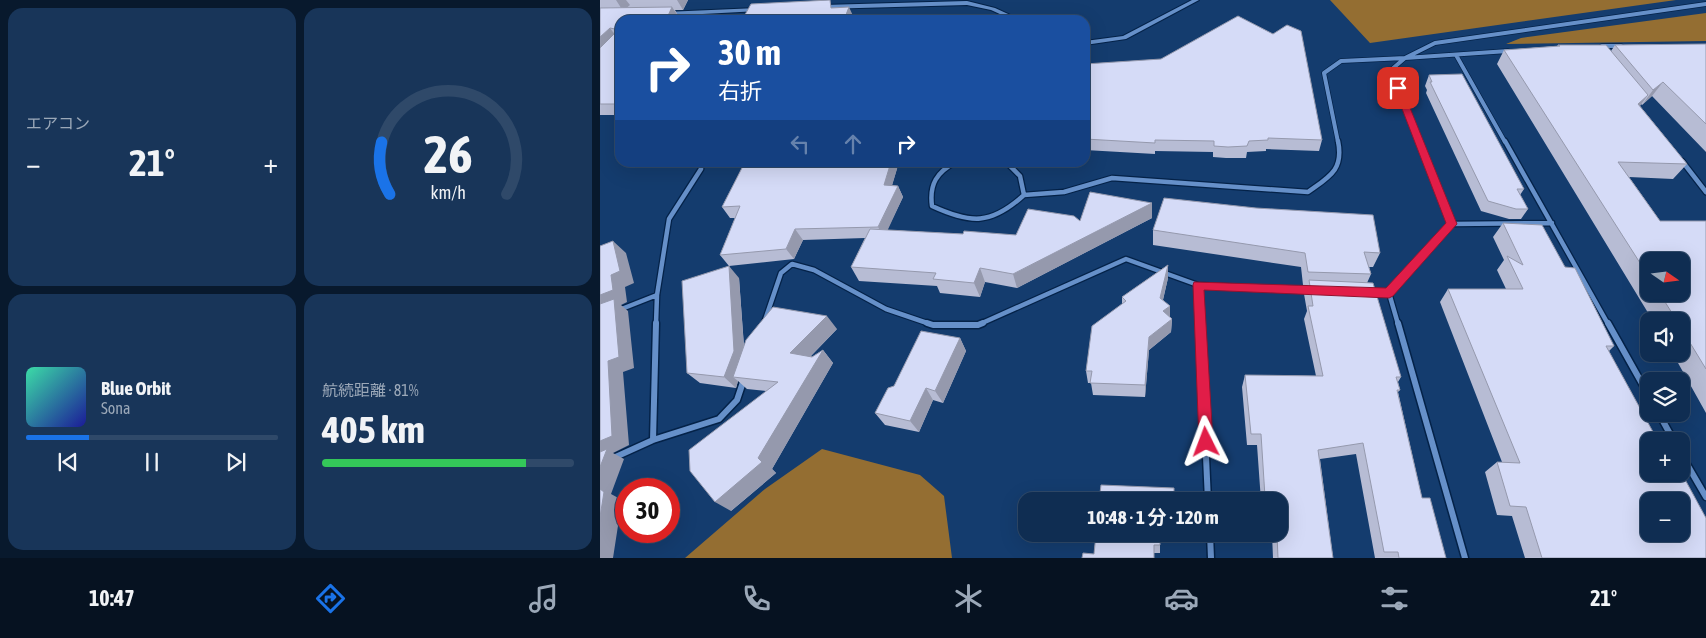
<!DOCTYPE html>
<html lang="ja">
<meta charset="utf-8">
<style>
body{margin:0;font-family:"Asap Condensed","Noto Sans JP",sans-serif;background:#183559;color:#f1f3f6;height:100vh;display:flex;flex-direction:column;font-size:19px;white-space:nowrap}
*{box-sizing:border-box;margin:0}
p{font-size:16px;color:#9ba8b8}
.icon{flex:none;width:28px;height:28px;fill:none;stroke:currentColor;stroke-width:2;stroke-linecap:round;stroke-linejoin:round}
.map{position:relative;flex:1;overflow:hidden}
.sheet{display:flex;flex-direction:column;gap:8px;padding:8px;background:#08192d;width:600px}
.sheet>*{flex:none}
.hud{position:absolute;left:15px;top:15px;width:475px;height:152px;border-radius:15px;box-shadow:0 5px 20px #0002,0 0 0 1px #2f4969;background:#1a4fa0;color:#fff;overflow:hidden}
.needle{width:32px;rotate:104deg}
.tools{position:absolute;left:1040px;top:252px;display:grid;gap:10px}
.tools a{display:grid;place-items:center;width:50px;height:50px;border-radius:10px;background:#0f2d52;box-shadow:0 5px 20px #0002,0 0 0 1px #2f4969;font-size:25px}
.speed{position:absolute;left:15px;top:478px;display:flex;gap:10px;font-size:25px;font-weight:700;text-align:center}
.speed>*{display:grid;place-content:center;width:65px;height:65px;border-radius:50%;background:#0f2d52;box-shadow:0 5px 20px #0002,0 0 0 1px #2f4969;line-height:1}
.speed .limit{border:8px solid #d22;background:#fff;color:#111}
.pin{position:absolute;display:grid;place-items:center;width:42px;height:42px;color:#fff;margin:-21px;border-radius:10px;box-shadow:0 2px 8px #0006}
.me{position:absolute;width:55px;margin:-28px;rotate:357deg;stroke-linejoin:round;filter:drop-shadow(0 0 4px #0008)}
.turn{display:flex;align-items:center;gap:18px;height:105px;padding:0 20px;font-size:22px}
.turn .icon{width:65px;height:65px;stroke-width:2.5}
.turn b{display:block;font-size:35px;line-height:42px}
.lanes{display:flex;align-items:center;height:48px;padding:0 20px;background:#0003;justify-content:center;gap:25px;direction:ltr}
.lanes .off{opacity:.35}
.big{font-size:38px;font-weight:700;line-height:1.1}
.sheet .widget{flex:1;display:flex;flex-direction:column;justify-content:center;gap:8px;min-width:0;padding:0 18px;border-radius:15px;background:#183559}
.sheet .dial{align-items:center;gap:0}
.dial svg{height:130px;overflow:visible;fill:none;stroke:#2f4969;stroke-width:7;stroke-linecap:round;text-anchor:middle}
.dial text{fill:#f1f3f6;stroke:none}
.song{display:flex;align-items:center;gap:15px}
.cover{width:60px;height:60px;border-radius:8px;background:linear-gradient(135deg,hsl(160 70% 55%),hsl(240 70% 35%))}
.played{height:5px;border-radius:2px;background:linear-gradient(90deg,#1a73e8 25%,#2f4969 25%)}
.keys{display:flex;justify-content:space-around;direction:ltr}
.heat{display:flex;justify-content:space-between;align-items:center;font-size:28px;direction:ltr}
.charge{height:8px;border-radius:4px;background:linear-gradient(90deg,#34c759 81%,#2f4969 0)}
.sheet .tiles{flex:1;display:grid;gap:8px;grid-template-columns:repeat(2,1fr)}
.trip{position:absolute;left:418px;top:492px;width:270px;height:50px;border-radius:15px;background:#0f2d52;box-shadow:0 5px 20px #0002,0 0 0 1px #2f4969;font-weight:700;line-height:50px;text-align:center}
.menu{display:flex;height:80px;justify-content:space-around;align-items:center;background:#061221;color:#9ba8b8}
.menu .icon{width:35px;height:35px}
.menu .selected{color:#1a73e8}
.menu b{font-size:22px;color:#f1f3f6}
main{display:flex;flex:1;min-height:0}
.map>svg:first-child{display:block}
.forest{fill:#946e32}
.lines{fill:none;stroke-linecap:round;stroke-linejoin:round}
.minor-far2-casing{stroke:#042248;stroke-width:5.5}
.minor-far1-casing{stroke:#042248;stroke-width:7}
.minor-casing{stroke:#042248;stroke-width:9}
.tertiary-casing{stroke:#042248;stroke-width:2}
.minor-far2{stroke:#6690c9;stroke-width:4}
.minor-far1{stroke:#6690c9;stroke-width:4.5}
.minor{stroke:#6690c9;stroke-width:6}
.tertiary{fill:#6690c9;fill-rule:evenodd}
.wall{fill:#b7bcd4;fill-rule:evenodd}
.shaded-wall{fill:#9599ad}
.building{fill:#d5dbf7;stroke:#9599ad;fill-rule:evenodd}
.route{fill:#e11d48;stroke:#92132f}
</style>
<main>
<section class="sheet">
<div class="tiles">
<div class="widget"><p>エアコン</p>
<div class="heat"><a>−</a><b class="big">21°</b><a>+</a></div>
</div>
<div class="widget dial"><svg viewBox="0 0 100 80">
<path d="M14 69A42 42 0 1 1 86 69"/>
<path d="M14 69A42 42 0 0 1 9 37" stroke="#1a73e8"/>
<text x="50" y="56" font-size="32" font-weight="700">26</text>
<text x="50" y="72" font-size="11">km/h</text>
</svg></div>
<div class="widget">
<div class="song"><i class="cover"></i><div><b>Blue Orbit</b><p>Sona</p></div></div>
<div class="played"></div>
<div class="keys"><svg class="icon" aria-label="previous" viewBox="0 0 24 24"><path d="M18 5L8 12l10 7zM5 5v14"/></svg><svg class="icon" aria-label="pause" viewBox="0 0 24 24"><path d="M8 5v14M16 5v14"/></svg><svg class="icon" aria-label="next" viewBox="0 0 24 24"><path d="M6 5l10 7-10 7zM19 5v14"/></svg></div>
</div>
<div class="widget"><p>航続距離 · 81%</p><b class="big">405 km</b><div class="charge"></div></div>
</div>
</section>
<div class="map">
<svg width="1106" height="558" viewBox="0 0 1106 558">
<rect width="100%" height="100%" fill="#143c6e"/>
<!-- forest -->
<path class="forest" d="M730 0H1076L770 43Z
M1106 13V41L906 44 921 38Z
M222 449 320 475 344 496 352 558H85L165 489Z"/>
<g class="lines">
<defs>
<path id="minor-far2" d="M1002 46H1021
M856 55 905 142
M738 142 724 73 741 61 805 58 835 43 1106 4
M820 142 791 70 805 58 908 51"/>
<path id="minor-far1" d="M819 141 852 224
M905 141 1008 324
M1082 161 1106 192
M356 162C337 172 329 184 332 206 371 224 391 225 424 195L420 176 406 162
M424 195 464 192 512 178 708 192C729 177 744 170 738 141
M770 292 789 293 852 224 952 223
M789 293 798 324
M19 310 57 295
M165 320 181 273 192 264 214 270 286 309 330 324
M56 324 57 295 69 219 101 169
M380 324 526 259 598 285
M600 324 598 285 712 290"/>
<path id="minor" d="M327 323 333 325H378L383 323
M600 323 608 501
M798 323 865 558
M1008 323 1049 396
M1059 414 1074 441
M53 440 56 323
M1081 454 1106 497
M0 464 53 440 119 419 137 400 144 379
M610 534 611 558"/>
<path id="tertiary" d="M592 0H599L526 39 485 45V41L523 36Z
M367 1 395 8 421 20H413L391 10 367 5 223 9 220 7 223 5Z
M157 8 159 9V11L65 16 62 14 65 12Z"/>
</defs>
<!-- minor-far2 casing -->
<use href="#minor-far2" class="minor-far2-casing"/>
<!-- minor-far1 casing -->
<use href="#minor-far1" class="minor-far1-casing"/>
<!-- minor casing -->
<use href="#minor" class="minor-casing"/>
<!-- tertiary casing -->
<use href="#tertiary" class="tertiary-casing"/>
<!-- minor-far2 -->
<use href="#minor-far2" class="minor-far2"/>
<!-- minor-far1 -->
<use href="#minor-far1" class="minor-far1"/>
<!-- minor -->
<use href="#minor" class="minor"/>
<!-- tertiary -->
<use href="#tertiary" class="tertiary"/>
</g>
<!-- wall -->
<path class="wall" d="M0 0H88L83 10H75L79 17 78 20H20V115H0Z
M1106 44V152L1052 96 1042 105 1041 104 1040 106 1087 164 1073 179 1029 177 1060 221H1106V413L1073 354H1081V321H1053L897 64 904 50 957 46 958 45 1011 51 1015 45ZM1049 261 1081 294H1049Z
M485 64 722 140 719 151 666 149V151L647 152 646 158H626L613 157V152L555 151V154L485 150Z
M829 75 924 189 920 195 928 209 921 219H909L881 211 826 93 827 90 825 86Z
M145 162H299L292 185 298 186 303 197 287 230 363 234 416 235 552 203V218L417 288 385 282 380 297 340 293 337 286 259 281 251 267 265 238 203 240 194 259 129 266 120 255 135 218H130L122 207Z
M903 223 965 267 1014 346 1009 351 1106 558H925L912 516 897 515 885 472 897 462H902L840 302 848 289H906L897 270 904 260 893 237Z
M553 230 780 253 773 267H769L771 274 767 283 801 377 798 382 800 390 798 392 822 498 846 558H775L756 454 720 459 733 558H673L672 534H679V501H661L657 445H647L642 387 645 375 716 376 704 319 707 311 704 294 707 286 703 285 701 267 553 245Z
M568 265V278L563 300 570 306V317L572 319 571 332 549 350 545 397 493 395 491 383H488L486 371 522 304V297Z
M139 278 144 346 237 329 211 356 212 357 223 350 233 363 172 469 176 473 131 511 166 391 147 389 138 381 136 388 100 383 87 373Z
M360 338 366 351 343 403 333 400 319 432 285 425 275 413 294 386Z
M496 534H572V536L560 535V553H554V558L494 554Z"/>
<!-- shaded-wall -->
<path class="shaded-wall" d="M16 0H35H26L30 5 23 11Z
M77 0H88L83 10Z
M72 7 79 17 78 20H66Z
M249 7 254 18 253 20H244Z
M10 28 18 39 0 57V37Z
M1063 82 1052 96 1042 105 1053 90Z
M1048 95 1037 110 1038 104Z
M20 99V111L15 104Z
M291 162H299L289 196 284 185Z
M298 186 303 197 284 238 278 227Z
M552 203V218L417 288 413 274Z
M195 229 203 240 194 259 186 249Z
M13 241 26 253 34 283 25 287 27 302 21 305 28 311 34 368 23 372 29 445 13 453 24 459 11 494 22 500 13 558H0V295L11 275Z
M568 265V278L560 312V298Z
M129 266 139 278 145 362 133 377 138 381 136 388 124 377Z
M380 268 385 282 380 297 374 283Z
M570 306V320L563 311Z
M227 316 237 329 201 366 190 353Z
M572 319 571 332 549 350 545 397V385L549 337Z
M360 338 366 351 343 403 335 391Z
M223 350 233 363 172 469 176 473 131 511 115 502Z
M326 388 333 400 319 432 310 421Z"/>
<!-- building -->
<path class="building" d="M230 0 231 8 249 7 244 20H142L151 4Z
M72 7 66 20H20V99L15 104H0V48L14 34 15 29 10 28 0 37V8Z
M373 16 372 20H297Z
M638 16 673 34 687 25 701 31 722 140 668 138V140L649 141 647 146 628 147 614 146V141L555 140V143L485 139V64L561 59Z
M1106 44V124L1063 82 1053 90 1015 45Z
M958 45H1006L1048 95 1038 104 1087 164 1018 162 1060 221H1106V369L1081 328V321H1077L1060 294H1081V261H1049V277L904 50 960 46Z
M862 74 924 189H917L928 209H916L888 201 830 82H832L829 75Z
M145 162H291L284 185 298 186 278 227 195 229 186 249 120 255 140 206 122 207Z
M490 192 552 203 413 274 380 268 374 283 333 279 336 273 251 267 270 229 363 234 364 231 416 235 428 209 474 216 480 221Z
M564 198 656 208 773 215 780 253 764 252 771 274 708 272 705 253 553 230Z
M903 223 942 225 965 267 975 268 1014 346H1006L1058 441H1049V474H1081V472L1106 518V558H942L926 507 910 506 897 462 920 463 848 289H923L907 256 923 265ZM1049 501H1081V534H1049Z
M13 241 20 271 11 275 13 290 0 295V246Z
M568 265 560 298 570 306 563 311 572 319 549 337 545 385 490 383 492 371H486L492 326 526 301 522 297Z
M129 266 134 351 124 377 87 373 82 281Z
M709 280 773 283 801 377H796L800 390H797L822 498H830L846 558H799L798 552H784L763 443 718 450 733 558H678L677 534H679V501H675L674 497H665L661 434H651L645 375 723 376 708 306H713Z
M14 299 19 357 8 361 12 436 0 441V304Z
M173 307 227 316 190 353 212 357 223 350 158 458 162 462 115 502 90 471 89 450 178 382 133 377 146 340Z
M321 331 360 338 335 391 326 388 310 421 275 413 288 388 294 386Z
M7 449 0 467V452Z
M501 485 574 488V501H499Z
M0 489 4 492 0 517Z
M496 534H560V545H554V558H482L483 553 494 554Z"/>
<!-- route -->
<path class="route" d="M798 85 802 88 857 224 793 296 789 298 604 290 613 442 611 447 606 449 601 447 599 442 593 285 594 282 786 288 846 223 794 88Z"/>
</svg>
<div class="tools">
<a><svg class="needle" viewBox="-14 -14 28 28"><path d="M0-13l5 13h-10z" fill="#e53935"/><path d="M0 13l5-13h-10z" fill="#9ba8b8"/></svg></a>
<a><svg class="icon" aria-label="sound" viewBox="0 0 24 24"><path d="M4 9h4l5-4v14l-5-4H4zM17 9q2 3 0 6"/></svg></a>
<a><svg class="icon" aria-label="layers" viewBox="0 0 24 24"><path d="M12 4l9 5-9 5-9-5zM3 14l9 5 9-5"/></svg></a>
<a>+</a>
<a>−</a>
</div>
<div class="speed"><div class="limit">30</div></div>
<div class="pin" style="left:798px;top:88px;background:#d93025"><svg class="icon" aria-label="arrive" viewBox="0 0 24 24"><path d="M6 21V4h12l-3 4 3 4H6"/></svg></div>
<svg class="me" style="left:606px;top:442px" viewBox="-20 -20 40 40"><path d="M0-17L14 15 0 8-14 15z" fill="#e11d48" stroke="#fff" stroke-width="4"/></svg>
<div class="trip">10:48 · 1 分 · 120 m</div>
<div class="hud">
<div class="turn"><svg class="icon" aria-label="right" viewBox="0 0 24 24"><path d="M7 20v-9h11M14 6l5 5-5 5"/></svg><div><b>30 m</b>右折</div></div>
<div class="lanes"><svg class="icon off" aria-label="left" viewBox="0 0 24 24"><path d="M17 20v-9H6M10 6l-5 5 5 5"/></svg><svg class="icon off" aria-label="ahead" viewBox="0 0 24 24"><path d="M12 20V5M6 11l6-6 6 6"/></svg><svg class="icon" aria-label="right" viewBox="0 0 24 24"><path d="M7 20v-9h11M14 6l5 5-5 5"/></svg></div>
</div>
</div>
</main>
<nav class="menu">
<b>10:47</b>
<svg class="icon selected" aria-label="directions" viewBox="0 0 24 24"><path d="M12 3l9 9-9 9-9-9zM9 14v-3h6M13 9l2 2-2 2"/></svg>
<svg class="icon" aria-label="music" viewBox="0 0 24 24"><path d="M9 18V5l10-2v13"/><circle cx="6" cy="18" r="3"/><circle cx="16" cy="16" r="3"/></svg>
<svg class="icon" aria-label="phone" viewBox="0 0 24 24"><path d="M5 4h4l2 5-3 2q2 4 5 5l2-3 5 2v4C11 20 4 13 5 4z"/></svg>
<svg class="icon" aria-label="climate" viewBox="0 0 24 24"><path d="M12 3v18M4 7l16 10M4 17L20 7"/></svg>
<svg class="icon" aria-label="car" viewBox="0 0 24 24"><path d="M5 17H2v-5l4-1 3-4h7l3 4 3 1v5h-3M9 17h6M6 11h13"/><circle cx="7" cy="17" r="2"/><circle cx="17" cy="17" r="2"/></svg>
<svg class="icon" aria-label="filters" viewBox="0 0 24 24"><path d="M4 7h16M4 17h16"/><circle cx="9" cy="7" r="2"/><circle cx="15" cy="17" r="2"/></svg>
<b>21°</b>
</nav>
